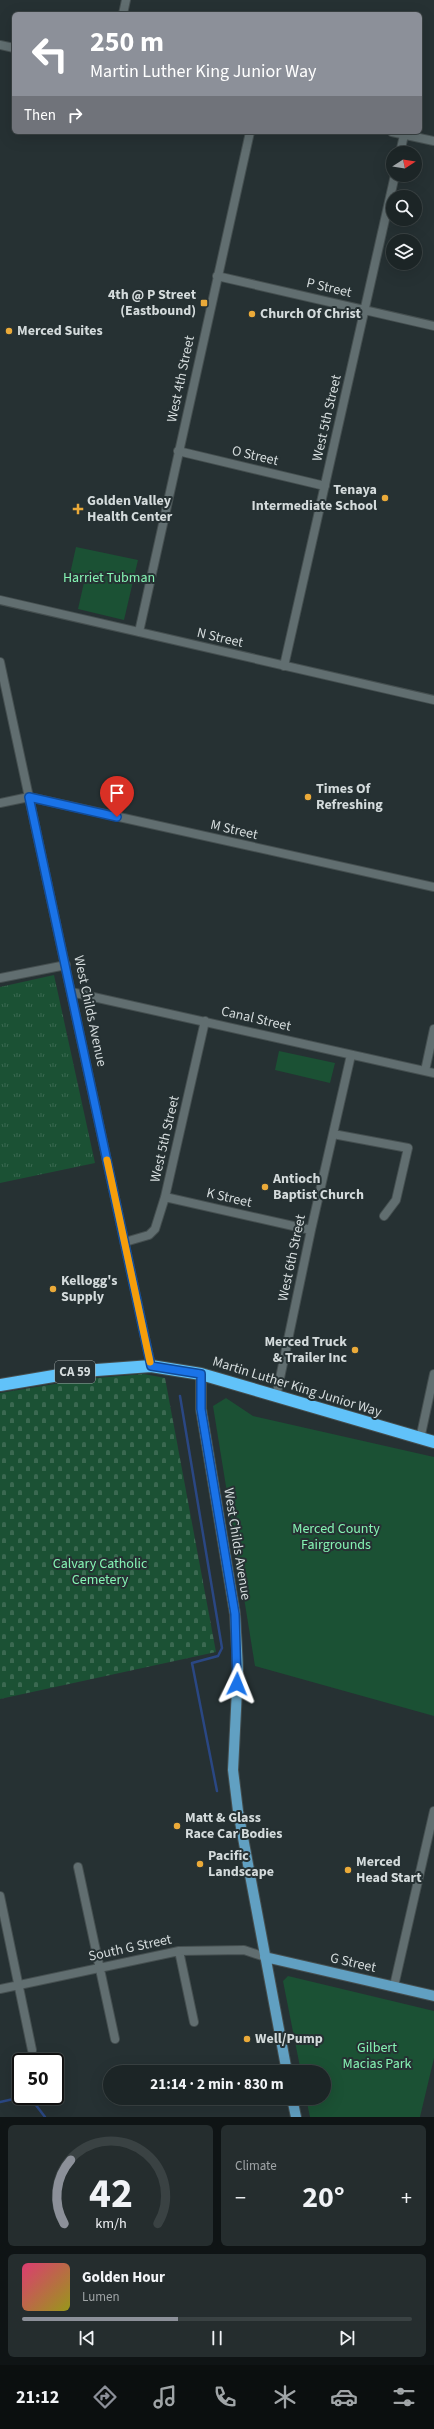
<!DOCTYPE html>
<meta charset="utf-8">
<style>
body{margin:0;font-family:"Source Sans 3",sans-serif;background:#252d2e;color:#f1f3f6;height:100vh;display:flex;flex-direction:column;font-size:15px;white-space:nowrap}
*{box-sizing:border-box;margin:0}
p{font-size:13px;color:#a0a5a7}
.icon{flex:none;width:22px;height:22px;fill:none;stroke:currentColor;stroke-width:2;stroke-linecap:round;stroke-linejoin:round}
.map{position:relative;height:2117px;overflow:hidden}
.side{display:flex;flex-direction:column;gap:8px;padding:8px;background:#0f1415;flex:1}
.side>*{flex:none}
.banner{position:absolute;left:12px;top:12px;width:410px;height:122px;border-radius:6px;box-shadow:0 4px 16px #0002,0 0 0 1px #3a4243;background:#8c9099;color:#fff;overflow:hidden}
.needle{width:26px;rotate:78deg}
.controls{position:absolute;left:386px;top:146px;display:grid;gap:8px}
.controls a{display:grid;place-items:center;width:36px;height:36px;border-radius:50%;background:#1c2526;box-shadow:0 4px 16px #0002,0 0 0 1px #3a4243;font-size:20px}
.speed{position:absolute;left:12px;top:2053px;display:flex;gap:8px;font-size:20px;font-weight:700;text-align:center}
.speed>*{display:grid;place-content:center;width:52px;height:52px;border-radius:50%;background:#1c2526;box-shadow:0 4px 16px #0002,0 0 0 1px #3a4243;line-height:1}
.speed .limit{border:2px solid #111;border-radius:6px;background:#fff;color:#111}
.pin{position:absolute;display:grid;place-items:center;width:34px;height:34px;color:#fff;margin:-41px -17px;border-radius:50% 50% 50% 0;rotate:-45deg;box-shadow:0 0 4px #0007}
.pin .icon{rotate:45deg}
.me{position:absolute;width:44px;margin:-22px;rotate:2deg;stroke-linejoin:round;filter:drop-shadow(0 0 3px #0008)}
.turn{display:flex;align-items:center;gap:14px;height:84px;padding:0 12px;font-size:18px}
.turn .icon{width:52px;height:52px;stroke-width:2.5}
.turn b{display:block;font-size:28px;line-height:34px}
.then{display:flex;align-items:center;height:38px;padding:0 12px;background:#0003;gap:8px;font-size:15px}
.big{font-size:30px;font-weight:700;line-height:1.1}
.side .tile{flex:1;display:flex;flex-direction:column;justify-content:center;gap:6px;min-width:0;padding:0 14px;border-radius:6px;background:#252d2e}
.side .dial{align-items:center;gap:0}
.dial svg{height:104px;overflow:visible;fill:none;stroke:#3a4243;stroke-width:7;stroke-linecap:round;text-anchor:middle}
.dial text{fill:#f1f3f6;stroke:none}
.song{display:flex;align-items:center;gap:12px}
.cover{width:48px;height:48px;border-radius:6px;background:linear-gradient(135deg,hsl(340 70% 55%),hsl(60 70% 35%))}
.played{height:4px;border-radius:2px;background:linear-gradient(90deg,#8c9099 40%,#3a4243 40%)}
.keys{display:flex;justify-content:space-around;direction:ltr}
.heat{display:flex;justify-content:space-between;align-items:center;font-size:22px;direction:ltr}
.side .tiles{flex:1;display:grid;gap:8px;grid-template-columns:1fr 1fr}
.tile:last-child{grid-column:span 2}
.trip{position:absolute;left:103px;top:2065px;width:228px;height:40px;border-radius:20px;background:#1c2526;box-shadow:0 4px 16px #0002,0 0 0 1px #3a4243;font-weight:700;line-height:40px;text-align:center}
.tabs{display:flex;height:64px;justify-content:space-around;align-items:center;background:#0b0f0f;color:#a0a5a7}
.tabs .icon{width:28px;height:28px}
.tabs .current{color:#8c9099}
.tabs b{font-size:18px;color:#f1f3f6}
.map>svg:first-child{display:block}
.grass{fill:url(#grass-tufts)}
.cemetery{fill:url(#cemetery-stones)}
.park{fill:#1b5134}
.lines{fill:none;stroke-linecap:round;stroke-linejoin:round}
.stream{stroke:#2a4783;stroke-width:2.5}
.minor-casing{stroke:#454f50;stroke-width:10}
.major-casing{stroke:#454f50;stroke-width:12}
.highway-casing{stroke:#454f50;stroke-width:14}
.minor{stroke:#616e70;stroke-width:8}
.major{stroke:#61a0c2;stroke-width:10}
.highway{stroke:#61c2f9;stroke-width:12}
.route-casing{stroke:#114b97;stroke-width:10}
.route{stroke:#1a73e8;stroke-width:7}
.slow{stroke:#f59e0b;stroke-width:7}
.poi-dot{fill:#ebaa39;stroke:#263133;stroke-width:1.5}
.labels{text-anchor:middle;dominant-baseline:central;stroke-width:4;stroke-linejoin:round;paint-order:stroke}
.shield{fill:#263133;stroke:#a0a8a9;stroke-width:1}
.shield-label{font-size:13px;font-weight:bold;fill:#d4dbdc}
.street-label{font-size:14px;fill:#d4dbdc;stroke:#263133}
.poi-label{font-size:14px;font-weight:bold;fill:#d4dbdc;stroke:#263133;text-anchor:start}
.park-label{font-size:14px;fill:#86f4b4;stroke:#263133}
</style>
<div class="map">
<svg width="434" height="2117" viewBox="0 0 434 2117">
<defs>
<pattern id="grass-tufts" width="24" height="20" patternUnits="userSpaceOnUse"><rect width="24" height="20" fill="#1b5134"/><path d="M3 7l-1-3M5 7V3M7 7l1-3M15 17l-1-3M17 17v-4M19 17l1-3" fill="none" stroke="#3b6951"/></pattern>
<pattern id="cemetery-stones" width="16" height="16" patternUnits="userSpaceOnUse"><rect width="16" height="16" fill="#1b5134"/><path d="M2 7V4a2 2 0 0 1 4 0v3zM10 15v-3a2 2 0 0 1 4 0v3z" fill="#3b6951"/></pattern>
</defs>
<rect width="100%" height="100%" fill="#263133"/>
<!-- grass -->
<path class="grass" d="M54 975 95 1163 0 1183V987Z"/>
<!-- cemetery -->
<path class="cemetery" d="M144 1374 165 1378 216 1652 0 1699V1393L85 1379Z"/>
<!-- park -->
<path class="park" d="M76 547 138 560 124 620 78 609 85 578 70 574Z
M279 1051 335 1063 330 1083 275 1070Z
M226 1398 253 1416 434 1457V1716L255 1666 213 1406Z
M288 1976 434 2011V2058L420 2117H310L306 2098H324V2072H301L283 1981Z"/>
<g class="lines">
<!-- stream -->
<path class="stream" d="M180 1396 222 1648 218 1656 192 1663 217 1791
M29 2096 45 2117
M0 2102 27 2096"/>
<defs>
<path id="minor" d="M123 14 126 0
M0 45 14 48
M392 132 434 141
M400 153 404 135
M217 276 434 326
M178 451 325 486
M0 600 434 700
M139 632 250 132
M0 662 151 1366
M284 666 395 175
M0 803 29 797 434 887
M0 978 66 965
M71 992 434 1073
M425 1071 434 1029
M333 1134 408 1148 396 1200 384 1216
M165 1197 311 1230
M125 1242 149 1235 155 1229 165 1197 205 1021
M276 1397 311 1230 351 1055
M420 1439 434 1374
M78 1867 115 2039
M0 1896 32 2050
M179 1951 194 2022
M394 1986 434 1811
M0 1989 179 1951 244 1950 265 1957"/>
<path id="major" d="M201 1374V1409L235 1614 238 1669 233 1770 238 1811 287 2072
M265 1957 434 1996
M292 2098 296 2117"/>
<path id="highway" d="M0 1385 83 1371 151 1366 201 1374 434 1442"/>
</defs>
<!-- minor casing -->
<use href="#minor" class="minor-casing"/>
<!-- major casing -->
<use href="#major" class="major-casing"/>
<!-- highway casing -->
<use href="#highway" class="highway-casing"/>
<!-- minor -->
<use href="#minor" class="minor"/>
<!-- major -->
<use href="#major" class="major"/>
<!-- highway -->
<use href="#highway" class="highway"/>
</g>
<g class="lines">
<defs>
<path id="route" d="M117 817 29 797 151 1366 201 1374V1409L235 1614 237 1684"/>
</defs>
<!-- route casing -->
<use href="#route" class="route-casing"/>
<!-- route -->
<use href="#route" class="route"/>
<!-- slow -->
<path class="slow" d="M107 1160 150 1362"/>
</g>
<!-- markers -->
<g class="poi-dot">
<rect x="200" y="299" width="8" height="8" rx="2"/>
<circle cx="252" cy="314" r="4"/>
<circle cx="9" cy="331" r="4"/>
<circle cx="385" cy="498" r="4"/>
<path d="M76 503h4v4h4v4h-4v4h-4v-4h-4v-4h4z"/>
<circle cx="308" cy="797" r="4"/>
<circle cx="265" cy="1187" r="4"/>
<circle cx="53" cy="1289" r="4"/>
<circle cx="355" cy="1350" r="4"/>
<circle cx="177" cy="1826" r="4"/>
<circle cx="200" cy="1864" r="4"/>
<circle cx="348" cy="1870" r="4"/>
<circle cx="247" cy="2039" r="4"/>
</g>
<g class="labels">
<!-- shield labels -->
<rect class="shield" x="55" y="1361" width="40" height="22" rx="3"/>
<g class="shield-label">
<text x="75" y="1372">CA 59</text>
</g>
<!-- street labels -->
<g class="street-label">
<text transform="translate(329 288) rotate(13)">P Street</text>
<text transform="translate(181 379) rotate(-78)">West 4th Street</text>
<text transform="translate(327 418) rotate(-77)">West 5th Street</text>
<text transform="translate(255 456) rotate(13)">O Street</text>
<text transform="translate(220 638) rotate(13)">N Street</text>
<text transform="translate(234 830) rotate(13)">M Street</text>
<text transform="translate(90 1011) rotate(78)">West Childs Avenue</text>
<text transform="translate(256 1019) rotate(13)">Canal Street</text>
<text transform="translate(165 1139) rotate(-77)">West 5th Street</text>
<text transform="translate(229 1198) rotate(13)">K Street</text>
<text transform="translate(292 1258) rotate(-78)">West 6th Street</text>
<text transform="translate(297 1387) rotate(17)">Martin Luther King Junior Way</text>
<text transform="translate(237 1544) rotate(81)">West Childs Avenue</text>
<text transform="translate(130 1948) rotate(-12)">South G Street</text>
<text transform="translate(353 1963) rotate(13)">G Street</text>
</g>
<!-- poi labels -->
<g class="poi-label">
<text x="196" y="295" text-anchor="end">4th @ P Street<tspan x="196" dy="16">(Eastbound)</tspan></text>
<text x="260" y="314">Church Of Christ</text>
<text x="17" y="331">Merced Suites</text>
<text x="377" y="490" text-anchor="end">Tenaya<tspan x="377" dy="16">Intermediate School</tspan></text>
<text x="87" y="501">Golden Valley<tspan x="87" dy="16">Health Center</tspan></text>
<text x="316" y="789">Times Of<tspan x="316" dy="16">Refreshing</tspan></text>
<text x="273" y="1179">Antioch<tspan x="273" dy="16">Baptist Church</tspan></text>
<text x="61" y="1281">Kellogg's<tspan x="61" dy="16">Supply</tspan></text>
<text x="347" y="1342" text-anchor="end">Merced Truck<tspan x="347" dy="16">&amp; Trailer Inc</tspan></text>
<text x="185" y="1818">Matt &amp; Glass<tspan x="185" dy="16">Race Car Bodies</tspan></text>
<text x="208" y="1856">Pacific<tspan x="208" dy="16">Landscape</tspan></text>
<text x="356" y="1862">Merced<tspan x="356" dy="16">Head Start</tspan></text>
<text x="255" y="2039">Well/Pump</text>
</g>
<!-- park labels -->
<g class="park-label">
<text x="109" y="578">Harriet Tubman</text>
<text x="336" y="1529">Merced County<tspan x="336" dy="16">Fairgrounds</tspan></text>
<text x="100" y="1564">Calvary Catholic<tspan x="100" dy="16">Cemetery</tspan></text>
<text x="377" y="2048">Gilbert<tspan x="377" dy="16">Macias Park</tspan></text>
</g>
</g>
</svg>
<div class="controls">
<a><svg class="needle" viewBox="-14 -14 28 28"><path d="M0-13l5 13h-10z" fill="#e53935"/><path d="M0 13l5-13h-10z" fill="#a0a5a7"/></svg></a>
<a><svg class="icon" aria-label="search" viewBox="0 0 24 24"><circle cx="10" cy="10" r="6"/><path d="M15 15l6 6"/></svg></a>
<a><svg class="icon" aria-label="layers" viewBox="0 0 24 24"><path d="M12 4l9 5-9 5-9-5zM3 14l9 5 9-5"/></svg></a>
</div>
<div class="speed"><div class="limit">50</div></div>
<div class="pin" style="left:117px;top:817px;background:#d93025"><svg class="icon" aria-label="arrive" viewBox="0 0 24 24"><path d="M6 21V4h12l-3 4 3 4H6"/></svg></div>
<svg class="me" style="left:237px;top:1684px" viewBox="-20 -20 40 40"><path d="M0-17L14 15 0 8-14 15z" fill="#1a73e8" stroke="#fff" stroke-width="4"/></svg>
<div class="trip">21:14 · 2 min · 830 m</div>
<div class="banner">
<div class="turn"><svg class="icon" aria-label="left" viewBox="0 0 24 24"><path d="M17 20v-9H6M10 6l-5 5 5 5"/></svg><div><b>250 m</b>Martin Luther King Junior Way</div></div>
<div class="then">Then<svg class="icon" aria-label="right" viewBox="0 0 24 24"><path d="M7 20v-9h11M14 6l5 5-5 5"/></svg></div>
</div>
</div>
<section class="side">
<div class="tiles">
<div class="tile dial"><svg viewBox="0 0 100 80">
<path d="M14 69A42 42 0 1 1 86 69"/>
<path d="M14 69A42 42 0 0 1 19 20" stroke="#8c9099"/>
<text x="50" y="56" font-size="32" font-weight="700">42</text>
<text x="50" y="72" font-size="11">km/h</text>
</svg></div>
<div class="tile"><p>Climate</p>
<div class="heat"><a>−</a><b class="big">20°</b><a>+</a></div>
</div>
<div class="tile">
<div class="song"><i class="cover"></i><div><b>Golden Hour</b><p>Lumen</p></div></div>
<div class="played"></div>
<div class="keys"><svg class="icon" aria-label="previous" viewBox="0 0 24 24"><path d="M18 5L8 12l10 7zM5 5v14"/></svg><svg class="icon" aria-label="pause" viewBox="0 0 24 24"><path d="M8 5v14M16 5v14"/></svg><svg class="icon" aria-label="next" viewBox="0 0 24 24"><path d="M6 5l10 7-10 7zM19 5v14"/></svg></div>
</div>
</div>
</section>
<nav class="tabs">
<b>21:12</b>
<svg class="icon current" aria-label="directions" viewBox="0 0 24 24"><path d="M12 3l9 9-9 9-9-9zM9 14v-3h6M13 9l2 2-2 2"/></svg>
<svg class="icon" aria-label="music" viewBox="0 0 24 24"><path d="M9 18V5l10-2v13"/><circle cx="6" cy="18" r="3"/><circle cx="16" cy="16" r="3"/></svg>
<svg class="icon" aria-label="phone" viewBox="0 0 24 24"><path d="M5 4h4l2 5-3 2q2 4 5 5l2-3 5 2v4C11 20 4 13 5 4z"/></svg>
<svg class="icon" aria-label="climate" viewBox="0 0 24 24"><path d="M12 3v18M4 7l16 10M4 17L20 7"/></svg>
<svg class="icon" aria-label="car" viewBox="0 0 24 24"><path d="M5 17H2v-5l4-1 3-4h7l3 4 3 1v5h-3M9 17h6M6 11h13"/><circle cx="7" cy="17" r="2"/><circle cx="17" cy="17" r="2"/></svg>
<svg class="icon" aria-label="filters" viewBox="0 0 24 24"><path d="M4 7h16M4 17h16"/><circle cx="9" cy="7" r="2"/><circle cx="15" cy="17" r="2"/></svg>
</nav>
